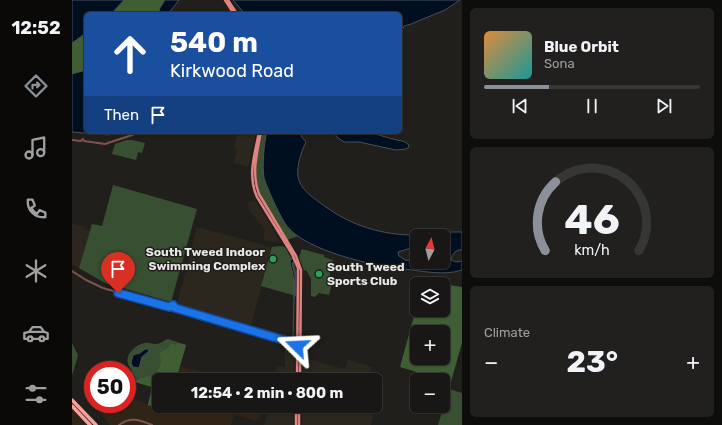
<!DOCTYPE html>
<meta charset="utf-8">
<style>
body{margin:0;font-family:Rubik,sans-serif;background:#21201e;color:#f1f3f6;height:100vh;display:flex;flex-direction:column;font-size:15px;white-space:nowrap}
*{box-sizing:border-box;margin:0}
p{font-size:13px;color:#9f9fa0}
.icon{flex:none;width:22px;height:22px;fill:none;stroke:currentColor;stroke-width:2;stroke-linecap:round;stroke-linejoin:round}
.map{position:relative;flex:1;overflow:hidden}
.side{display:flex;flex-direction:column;gap:8px;padding:8px;background:#0d0d0c;width:260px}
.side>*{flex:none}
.top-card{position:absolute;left:12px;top:12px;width:318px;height:122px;border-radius:6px;box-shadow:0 1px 3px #0004,0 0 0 1px #363634;background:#1a4fa0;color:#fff;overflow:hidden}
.needle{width:26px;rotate:7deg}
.tools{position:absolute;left:338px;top:229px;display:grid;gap:8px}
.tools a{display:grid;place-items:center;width:40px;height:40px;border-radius:6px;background:#181715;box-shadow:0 1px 3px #0004,0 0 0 1px #363634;font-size:20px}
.speed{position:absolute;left:12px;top:361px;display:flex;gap:8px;font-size:20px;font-weight:700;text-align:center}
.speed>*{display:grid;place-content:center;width:52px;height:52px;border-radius:50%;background:#181715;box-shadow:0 1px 3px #0004,0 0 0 1px #363634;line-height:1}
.speed .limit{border:6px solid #d22;background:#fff;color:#111}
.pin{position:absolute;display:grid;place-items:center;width:34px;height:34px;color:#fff;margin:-41px -17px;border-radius:50% 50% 50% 0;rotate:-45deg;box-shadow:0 0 4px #0007}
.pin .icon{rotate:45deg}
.me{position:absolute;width:44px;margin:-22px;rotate:291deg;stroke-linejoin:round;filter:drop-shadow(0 0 3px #0008)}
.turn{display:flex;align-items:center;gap:14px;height:84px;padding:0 20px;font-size:18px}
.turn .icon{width:52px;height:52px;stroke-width:2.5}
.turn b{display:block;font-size:28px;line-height:34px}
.then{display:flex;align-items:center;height:38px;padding:0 20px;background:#0003;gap:8px;font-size:15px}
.big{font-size:30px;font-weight:700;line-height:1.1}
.side .tile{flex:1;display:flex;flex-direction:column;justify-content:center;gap:6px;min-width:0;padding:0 14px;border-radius:6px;background:#21201e}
.side .dial{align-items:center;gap:0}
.dial svg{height:104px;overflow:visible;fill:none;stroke:#363634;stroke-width:7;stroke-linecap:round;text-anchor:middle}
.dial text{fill:#f1f3f6;stroke:none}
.song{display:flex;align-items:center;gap:12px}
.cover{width:48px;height:48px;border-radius:6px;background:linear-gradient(135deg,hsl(30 70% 55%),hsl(180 70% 35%))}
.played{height:4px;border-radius:2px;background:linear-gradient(90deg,#8c9099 30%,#363634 30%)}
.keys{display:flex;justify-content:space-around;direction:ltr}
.heat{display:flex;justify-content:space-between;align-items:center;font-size:22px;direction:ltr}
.trip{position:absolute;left:80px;top:373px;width:230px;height:40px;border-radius:6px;background:#181715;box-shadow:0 1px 3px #0004,0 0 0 1px #363634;font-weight:700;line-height:40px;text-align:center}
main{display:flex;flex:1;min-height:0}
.menu{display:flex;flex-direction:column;width:72px;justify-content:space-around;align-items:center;background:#0a0908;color:#9f9fa0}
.menu .icon{width:28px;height:28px}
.menu .selected{color:#8c9099}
.menu b{font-size:18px;color:#f1f3f6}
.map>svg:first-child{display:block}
.built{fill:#2b271e}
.industrial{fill:#302416}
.green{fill:#394f31}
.forest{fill:#405e34;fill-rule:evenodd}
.water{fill:#000f1f;stroke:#46505a;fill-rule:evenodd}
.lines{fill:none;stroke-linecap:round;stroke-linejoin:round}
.stream{stroke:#46505a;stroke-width:1}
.minor{stroke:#7f5250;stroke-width:2}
.major{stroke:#e08381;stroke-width:2.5}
.highway{stroke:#f99f9c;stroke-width:3.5}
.route-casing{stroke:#114b97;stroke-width:10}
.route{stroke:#1a73e8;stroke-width:7}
.leisure-dot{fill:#2e9e5b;stroke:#201f1c;stroke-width:1.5}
.labels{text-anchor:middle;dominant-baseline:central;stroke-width:3;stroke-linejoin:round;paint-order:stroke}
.poi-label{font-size:12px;font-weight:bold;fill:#e8e7e5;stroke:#201f1c;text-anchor:end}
</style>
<main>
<nav class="menu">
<b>12:52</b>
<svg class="icon selected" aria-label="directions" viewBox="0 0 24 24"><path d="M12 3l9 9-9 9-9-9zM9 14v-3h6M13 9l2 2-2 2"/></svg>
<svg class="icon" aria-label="music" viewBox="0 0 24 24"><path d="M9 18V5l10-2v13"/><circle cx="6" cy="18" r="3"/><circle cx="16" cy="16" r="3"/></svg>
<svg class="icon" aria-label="phone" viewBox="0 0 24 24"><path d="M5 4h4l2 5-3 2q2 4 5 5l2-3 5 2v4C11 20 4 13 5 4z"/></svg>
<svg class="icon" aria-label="climate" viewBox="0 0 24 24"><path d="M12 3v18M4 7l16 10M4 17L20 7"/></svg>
<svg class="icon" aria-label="car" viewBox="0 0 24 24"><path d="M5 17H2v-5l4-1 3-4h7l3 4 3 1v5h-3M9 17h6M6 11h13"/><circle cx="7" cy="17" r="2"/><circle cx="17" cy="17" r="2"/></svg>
<svg class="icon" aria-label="filters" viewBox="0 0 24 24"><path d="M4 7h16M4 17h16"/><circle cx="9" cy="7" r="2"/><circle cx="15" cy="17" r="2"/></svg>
</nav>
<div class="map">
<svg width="390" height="425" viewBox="0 0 390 425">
<rect width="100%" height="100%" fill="#201f1c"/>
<!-- built -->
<path class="built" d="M166 132H184L176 167 162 163 165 149 162 148Z
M181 201H183L197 222 208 241 201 242 191 240 193 230 177 210 175 203Z
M0 223 12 227 11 229 18 231 7 268 0 264Z
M125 227 200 247 179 325 105 304Z
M213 342 223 345 222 380H217L203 376 205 366 213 367Z
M238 360 273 369 276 360 300 367 297 377 311 381 299 425H230V406H303V380H230L231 368 238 369Z
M198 406H221V425H192Z"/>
<!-- industrial -->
<path class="industrial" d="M109 366 147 377 158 380H105Z
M177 371 189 378 197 380H175Z
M21 383V404H55V396L95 412 97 406H192L187 421 162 415 159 425H38L10 390Z
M0 409 16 425H0Z"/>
<!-- green -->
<path class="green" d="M191 132H195L193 145 221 232 227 236 215 240C205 222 182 192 183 171 184 158 188 145 191 132Z
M55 140H60L73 143 70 153 66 152 64 160 40 154 43 144Z
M41 185 125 209 99 302 33 283 7 268 20 224 30 226Z
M208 246 213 247 222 263 224 272V296L189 286 200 247Z
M230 249 252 255V257L261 260 258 272V276L261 279 257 295 247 293 243 297 239 296V279L234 270 232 271 227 257Z
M96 339 114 345 104 380H87V406H97L95 412 76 405 80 387 63 382 57 376 60 371C59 369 58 368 57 366 51 356 63 345 72 343 77 342 80 344 84 344 88 344 92 340 96 339Z
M0 343 6 355 0 376Z
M377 389 390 393V425H366Z"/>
<!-- forest -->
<path class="forest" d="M52 0H93L88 8 86 14H39Z
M14 33V70L0 74V43Z
M371 284 390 287V343L379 382 328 367 345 305V310H371ZM345 332H371V358H345Z
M99 343 104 345 105 343 114 345 104 380H87V406H97L95 412 76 405 80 387 63 382C69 377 75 377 83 375 88 367 91 362 87 353 92 351 98 348 99 343Z"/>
<!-- water -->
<path class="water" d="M0 0H52L39 14H14V33L0 43Z
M93 0H107L96 14H86L88 8Z
M161 0H388L373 10 339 24 332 26 328 35V14H173Z
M14 70V132H51L36 135 0 132V74Z
M195 132H230L229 136 234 142C229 152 222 172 228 183 232 191 240 197 247 202 274 223 304 234 338 235 344 236 350 234 356 233 367 232 379 232 390 232V250C384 249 380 254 379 260L384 262 390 261V270C372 276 351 271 332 269 302 266 233 251 214 225 209 217 204 207 200 198 197 191 194 184 192 178 190 166 192 143 195 132ZM345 236H371V244L373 245 374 254 371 258V262H345V261L333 260 327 256 326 252 345 246Z
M262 132C269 132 272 133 278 134 283 135 288 132 293 132 303 133 312 137 321 139 327 141 331 140 336 144L337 147 334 149 324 150 287 142H272L265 137Z
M220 258 222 261 220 263 223 276 222 298V280L218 262Z
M73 349H76L77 351 70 357 67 368 61 367 59 363 61 355 68 353Z"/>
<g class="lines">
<!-- stream -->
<path class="stream" d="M108 307 179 328 221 338 222 298"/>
<!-- minor -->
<path class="minor" d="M0 140 9 141 11 139 12 141 33 144 69 132
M0 271 14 280 31 288 97 307
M97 308a3 3 0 1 1 6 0a3 3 0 1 1-6 0Z
M103 308 226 344
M191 333 228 342
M47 425C58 416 68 420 80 425"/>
<!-- major -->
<path class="major" d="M153 0 162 14
M156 0 165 14
M187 132C183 154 175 175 185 197L220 254 226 268 225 380
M189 132C185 154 179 172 187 194L224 256 229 270 228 380
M224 425V406
M227 425V406"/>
<!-- highway -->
<path class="highway" d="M0 400 24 425
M0 406 18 425"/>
</g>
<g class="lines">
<defs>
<path id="route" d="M46 293 97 307 101 305 103 308 225 344V346"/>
</defs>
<!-- route casing -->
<use href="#route" class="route-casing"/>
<!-- route -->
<use href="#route" class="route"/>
</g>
<!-- markers -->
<g class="leisure-dot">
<circle cx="201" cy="259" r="4"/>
<circle cx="247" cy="274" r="4"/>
</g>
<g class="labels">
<!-- poi labels -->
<g class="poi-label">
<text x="193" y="252">South Tweed Indoor<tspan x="193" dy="14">Swimming Complex</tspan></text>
<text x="255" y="267" text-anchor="start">South Tweed<tspan x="255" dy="14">Sports Club</tspan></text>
</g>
</g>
</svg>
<div class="tools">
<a><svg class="needle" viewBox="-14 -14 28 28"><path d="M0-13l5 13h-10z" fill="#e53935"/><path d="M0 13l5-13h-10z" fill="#9f9fa0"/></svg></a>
<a><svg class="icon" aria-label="layers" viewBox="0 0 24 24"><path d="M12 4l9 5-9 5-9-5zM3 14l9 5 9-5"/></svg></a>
<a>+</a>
<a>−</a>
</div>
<div class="speed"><div class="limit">50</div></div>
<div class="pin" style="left:46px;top:293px;background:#d93025"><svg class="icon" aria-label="arrive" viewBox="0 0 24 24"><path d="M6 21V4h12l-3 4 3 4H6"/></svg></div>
<svg class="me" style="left:225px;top:346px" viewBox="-20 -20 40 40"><path d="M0-17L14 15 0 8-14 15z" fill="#1a73e8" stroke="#fff" stroke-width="4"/></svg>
<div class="trip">12:54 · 2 min · 800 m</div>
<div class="top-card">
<div class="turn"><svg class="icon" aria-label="ahead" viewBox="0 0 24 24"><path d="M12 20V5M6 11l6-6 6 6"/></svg><div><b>540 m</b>Kirkwood Road</div></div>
<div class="then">Then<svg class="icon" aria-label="arrive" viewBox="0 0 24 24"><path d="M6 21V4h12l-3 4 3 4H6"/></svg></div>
</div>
</div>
<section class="side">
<div class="tile">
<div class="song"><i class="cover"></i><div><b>Blue Orbit</b><p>Sona</p></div></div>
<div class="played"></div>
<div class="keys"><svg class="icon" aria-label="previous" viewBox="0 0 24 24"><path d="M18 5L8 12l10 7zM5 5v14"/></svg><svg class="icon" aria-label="pause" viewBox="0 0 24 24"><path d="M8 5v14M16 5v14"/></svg><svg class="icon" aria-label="next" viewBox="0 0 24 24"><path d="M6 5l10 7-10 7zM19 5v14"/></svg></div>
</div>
<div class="tile dial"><svg viewBox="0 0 100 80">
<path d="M14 69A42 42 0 1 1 86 69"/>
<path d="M14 69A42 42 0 0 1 22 16" stroke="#8c9099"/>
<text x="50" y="56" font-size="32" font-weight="700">46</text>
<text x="50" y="72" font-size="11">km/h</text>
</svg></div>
<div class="tile"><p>Climate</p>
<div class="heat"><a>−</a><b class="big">23°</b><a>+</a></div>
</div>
</section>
</main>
